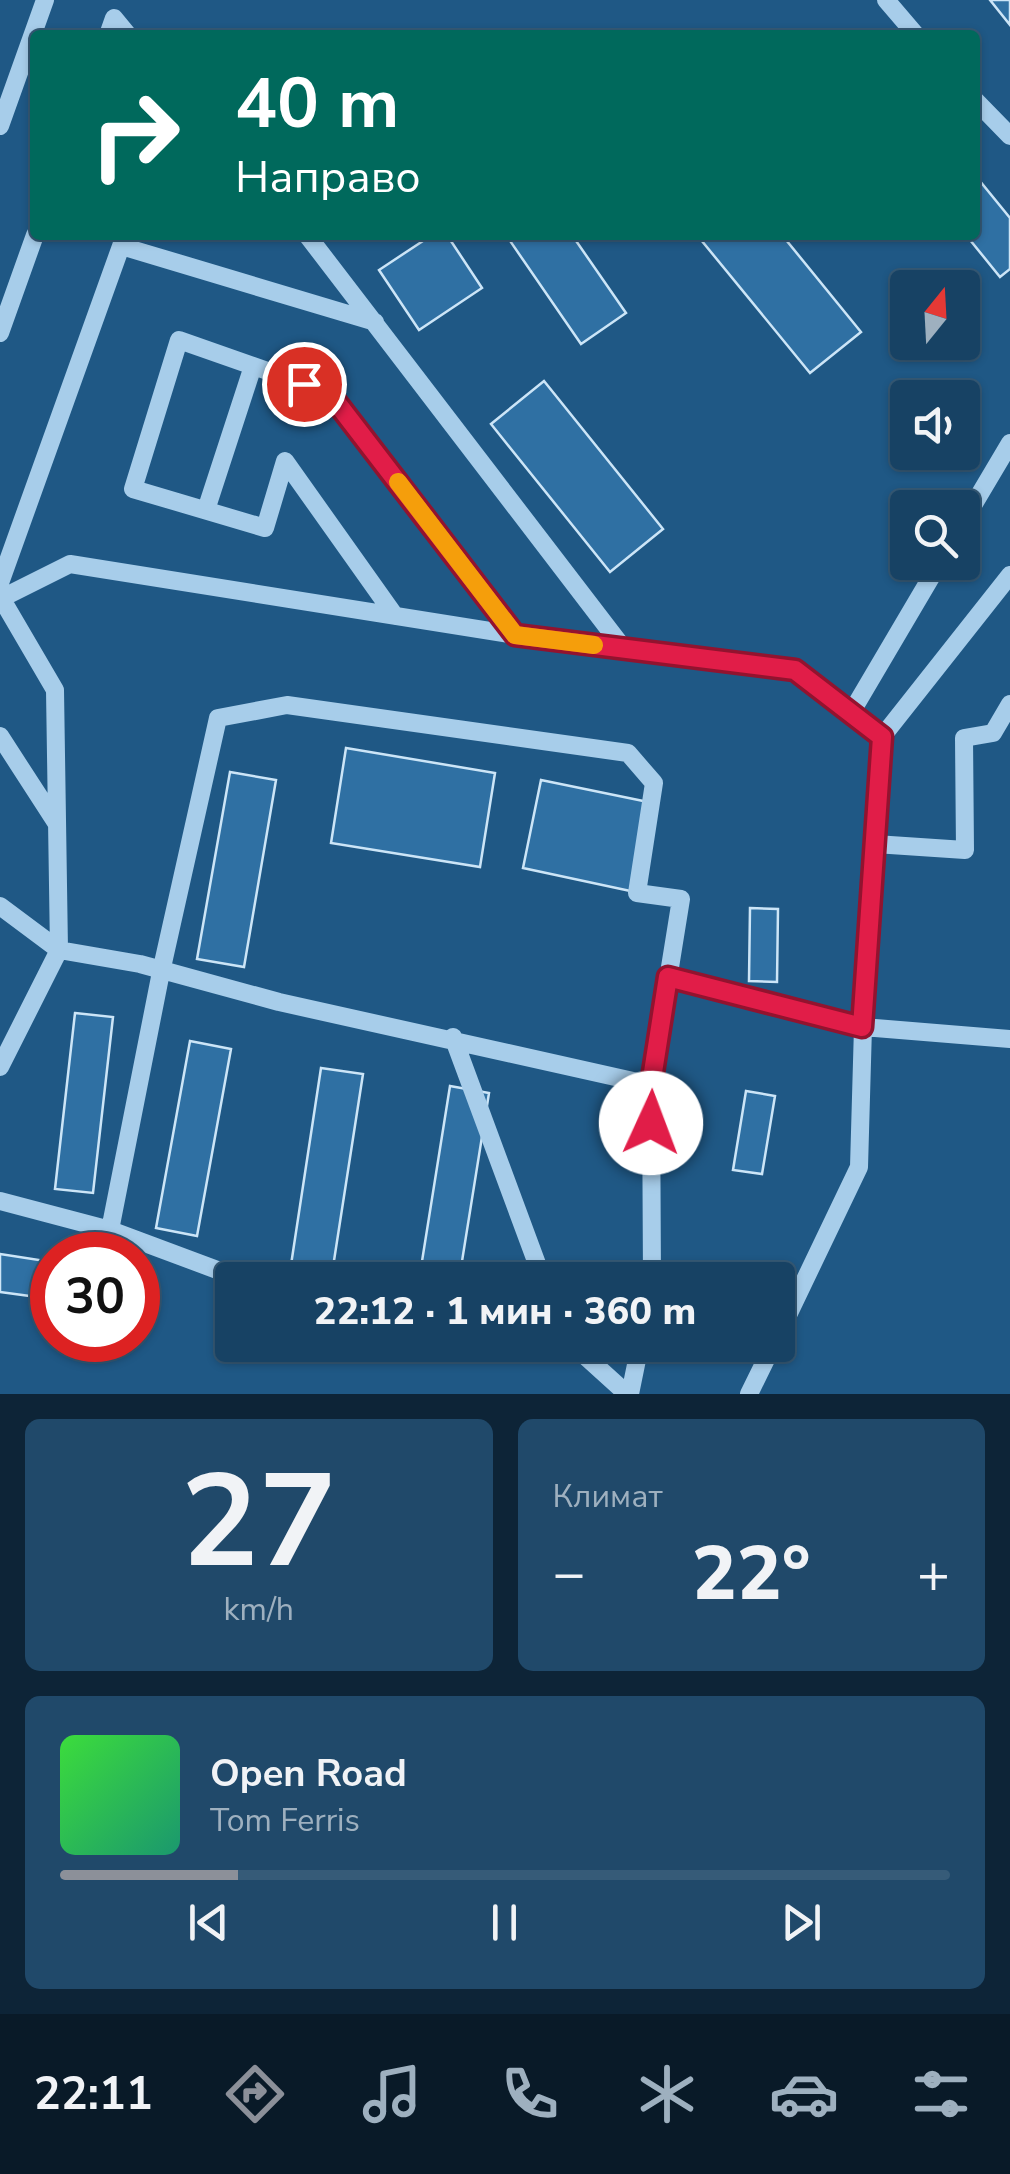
<!DOCTYPE html>
<html lang="ru">
<meta charset="utf-8">
<style>
body{margin:0;font-family:"Nunito Sans",sans-serif;background:#20496a;color:#f1f3f6;height:100vh;display:flex;flex-direction:column;font-size:38px;white-space:nowrap}
*{box-sizing:border-box;margin:0}
p{font-size:32px;color:#9eb0bf}
.icon{flex:none;width:55px;height:55px;fill:none;stroke:currentColor;stroke-width:2;stroke-linecap:round;stroke-linejoin:round}
.map{position:relative;height:1394px;overflow:hidden}
.details{display:flex;flex-direction:column;gap:25px;padding:25px;background:#0d2437;flex:1}
.details>*{flex:none}
.guide{position:absolute;left:30px;top:30px;width:950px;height:210px;border-radius:10px;box-shadow:0 2px 8px #0004,0 0 0 2px #365b78;background:#00695c;color:#fff;overflow:hidden}
.needle{width:65px;rotate:18deg}
.buttons{position:absolute;left:890px;top:270px;display:grid;gap:20px}
.buttons a{display:grid;place-items:center;width:90px;height:90px;border-radius:10px;background:#174264;box-shadow:0 2px 8px #0004,0 0 0 2px #365b78;font-size:50px}
.speed{position:absolute;left:30px;top:1232px;display:flex;gap:20px;font-size:50px;font-weight:700;text-align:center}
.speed>*{display:grid;place-content:center;width:130px;height:130px;border-radius:50%;background:#174264;box-shadow:0 2px 8px #0004,0 0 0 2px #365b78;line-height:1}
.speed .limit{border:15px solid #d22;background:#fff;color:#111}
.pin{position:absolute;display:grid;place-items:center;width:85px;height:85px;color:#fff;margin:-42px;border:5px solid #fff;border-radius:50%;box-shadow:0 2px 10px #0007}
.me{position:absolute;width:110px;margin:-55px;rotate:2deg;stroke-linejoin:round;filter:drop-shadow(0 0 8px #0008)}
.turn{display:flex;align-items:center;gap:35px;height:210px;padding:0 40px;font-size:45px}
.turn .icon{width:130px;height:130px;stroke-width:2.5}
.turn b{display:block;font-size:70px;line-height:85px}
.big{font-size:75px;font-weight:800;line-height:1.1}
.details .tile{flex:1;display:flex;flex-direction:column;justify-content:center;gap:15px;min-width:0;padding:0 35px;border-radius:15px;background:#20496a}
.details .dial{align-items:center;gap:0}
.dial b{font-size:130px;line-height:1}
.song{display:flex;align-items:center;gap:30px}
.cover{width:120px;height:120px;border-radius:15px;background:linear-gradient(135deg,hsl(120 70% 55%),hsl(160 70% 35%))}
.played{height:10px;border-radius:5px;background:linear-gradient(90deg,#8c9099 20%,#365b78 20%)}
.keys{display:flex;justify-content:space-around;direction:ltr}
.heat{display:flex;justify-content:space-between;align-items:center;font-size:55px;direction:ltr}
.details .tiles{flex:1;display:grid;gap:25px;grid-template-columns:1fr 1fr}
.tile:last-child{grid-column:span 2}
.trip{position:absolute;left:215px;top:1262px;width:580px;height:100px;border-radius:10px;background:#174264;box-shadow:0 2px 8px #0004,0 0 0 2px #365b78;font-weight:800;line-height:100px;text-align:center}
.tabs{display:flex;height:160px;justify-content:space-around;align-items:center;background:#091a28;color:#9eb0bf}
.tabs .icon{width:70px;height:70px}
.tabs .active{color:#8c9099}
.tabs b{font-size:45px;color:#f1f3f6}
.map>svg:first-child{display:block}
.building{fill:#2f70a3;stroke:#cce5f7;stroke-width:2.5}
.lines{fill:none;stroke-linecap:round;stroke-linejoin:round}
.minor{stroke:#a7cdea;stroke-width:18}
.route-casing{stroke:#92132f;stroke-width:25}
.route{stroke:#e11d48;stroke-width:18}
.slow{stroke:#f59e0b;stroke-width:18}
</style>
<div class="map">
<svg width="1010" height="1394" viewBox="0 0 1010 1394">
<rect width="100%" height="100%" fill="#1f5885"/>
<!-- building -->
<path class="building" d="M990 0H1010V25Z
M975 175 1010 218V269L1000 277 966 235H975Z
M432 235H447L482 288 419 330 379 270Z
M506 235H572L626 313 581 344Z
M697 235H782L861 332 810 373Z
M544 381 663 529 610 572 491 424Z
M346 748 495 773 480 867 331 843Z
M230 772 276 780 244 967 197 959Z
M541 780 653 803 635 892 523 868Z
M750 908 778 909 777 982 749 981Z
M75 1013 113 1017 93 1193 55 1189Z
M190 1041 231 1049 197 1236 156 1228Z
M321 1068 363 1074 331 1280H302L289 1278Z
M450 1086 489 1093 459 1280H419Z
M746 1091 775 1096 762 1174 733 1170Z
M0 1254 52 1262V1299L0 1292Z
M709 1266 742 1272 740 1280H706Z"/>
<g class="lines">
<!-- minor -->
<path class="minor" d="M886 0 916 35
M108 35 114 18 128 35
M975 100 1010 136
M0 126 45 0
M307 235 624 649
M121 246 375 322
M0 333 35 235
M206 510 253 366
M962 524 1010 443
M0 583 125 235
M0 596 55 690 59 950 0 1067
M2 598 70 564 515 635 795 671 882 737
M395 616 285 461 265 528 133 489 179 340 330 393 515 635
M851 713 940 562
M0 736 57 824
M875 844 965 850 964 738 993 733 1010 704
M0 906 59 950 140 964 279 1002 651 1085 681 899 637 893 654 783 628 753 287 705 218 718 161 972 110 1230 0 1201
M668 977 863 1027 1010 1039
M453 1037 543 1280
M651 1085 652 1280
M110 1230 244 1280
M778 1336 859 1167 863 1027 882 737 1010 575
M573 1345 627 1394
M630 1394 640 1345
M749 1394 773 1345"/>
</g>
<g class="lines">
<defs>
<path id="route" d="M304 384 330 394 515 635 795 670 882 737 862 1027 668 977 651 1085V1123"/>
</defs>
<!-- route casing -->
<use href="#route" class="route-casing"/>
<!-- route -->
<use href="#route" class="route"/>
<!-- slow -->
<path class="slow" d="M398 482 515 635 594 645"/>
</g>
</svg>
<div class="buttons">
<a><svg class="needle" viewBox="-14 -14 28 28"><path d="M0-13l5 13h-10z" fill="#e53935"/><path d="M0 13l5-13h-10z" fill="#9eb0bf"/></svg></a>
<a><svg class="icon" aria-label="sound" viewBox="0 0 24 24"><path d="M4 9h4l5-4v14l-5-4H4zM17 9q2 3 0 6"/></svg></a>
<a><svg class="icon" aria-label="search" viewBox="0 0 24 24"><circle cx="10" cy="10" r="6"/><path d="M15 15l6 6"/></svg></a>
</div>
<div class="speed"><div class="limit">30</div></div>
<div class="pin" style="left:304px;top:384px;background:#d93025"><svg class="icon" aria-label="arrive" viewBox="0 0 24 24"><path d="M6 21V4h12l-3 4 3 4H6"/></svg></div>
<svg class="me" style="left:651px;top:1123px" viewBox="-20 -20 40 40"><circle r="19" fill="#fff"/><path d="M0-13L10 11 0 6-10 11z" fill="#e11d48"/></svg>
<div class="trip">22:12 · 1 мин · 360 m</div>
<div class="guide">
<div class="turn"><svg class="icon" aria-label="right" viewBox="0 0 24 24"><path d="M7 20v-9h11M14 6l5 5-5 5"/></svg><div><b>40 m</b>Направо</div></div>
</div>
</div>
<section class="details">
<div class="tiles">
<div class="tile dial"><b>27</b><p>km/h</p></div>
<div class="tile"><p>Климат</p>
<div class="heat"><a>−</a><b class="big">22°</b><a>+</a></div>
</div>
<div class="tile">
<div class="song"><i class="cover"></i><div><b>Open Road</b><p>Tom Ferris</p></div></div>
<div class="played"></div>
<div class="keys"><svg class="icon" aria-label="previous" viewBox="0 0 24 24"><path d="M18 5L8 12l10 7zM5 5v14"/></svg><svg class="icon" aria-label="pause" viewBox="0 0 24 24"><path d="M8 5v14M16 5v14"/></svg><svg class="icon" aria-label="next" viewBox="0 0 24 24"><path d="M6 5l10 7-10 7zM19 5v14"/></svg></div>
</div>
</div>
</section>
<nav class="tabs">
<b>22:11</b>
<svg class="icon active" aria-label="directions" viewBox="0 0 24 24"><path d="M12 3l9 9-9 9-9-9zM9 14v-3h6M13 9l2 2-2 2"/></svg>
<svg class="icon" aria-label="music" viewBox="0 0 24 24"><path d="M9 18V5l10-2v13"/><circle cx="6" cy="18" r="3"/><circle cx="16" cy="16" r="3"/></svg>
<svg class="icon" aria-label="phone" viewBox="0 0 24 24"><path d="M5 4h4l2 5-3 2q2 4 5 5l2-3 5 2v4C11 20 4 13 5 4z"/></svg>
<svg class="icon" aria-label="climate" viewBox="0 0 24 24"><path d="M12 3v18M4 7l16 10M4 17L20 7"/></svg>
<svg class="icon" aria-label="car" viewBox="0 0 24 24"><path d="M5 17H2v-5l4-1 3-4h7l3 4 3 1v5h-3M9 17h6M6 11h13"/><circle cx="7" cy="17" r="2"/><circle cx="17" cy="17" r="2"/></svg>
<svg class="icon" aria-label="filters" viewBox="0 0 24 24"><path d="M4 7h16M4 17h16"/><circle cx="9" cy="7" r="2"/><circle cx="15" cy="17" r="2"/></svg>
</nav>
